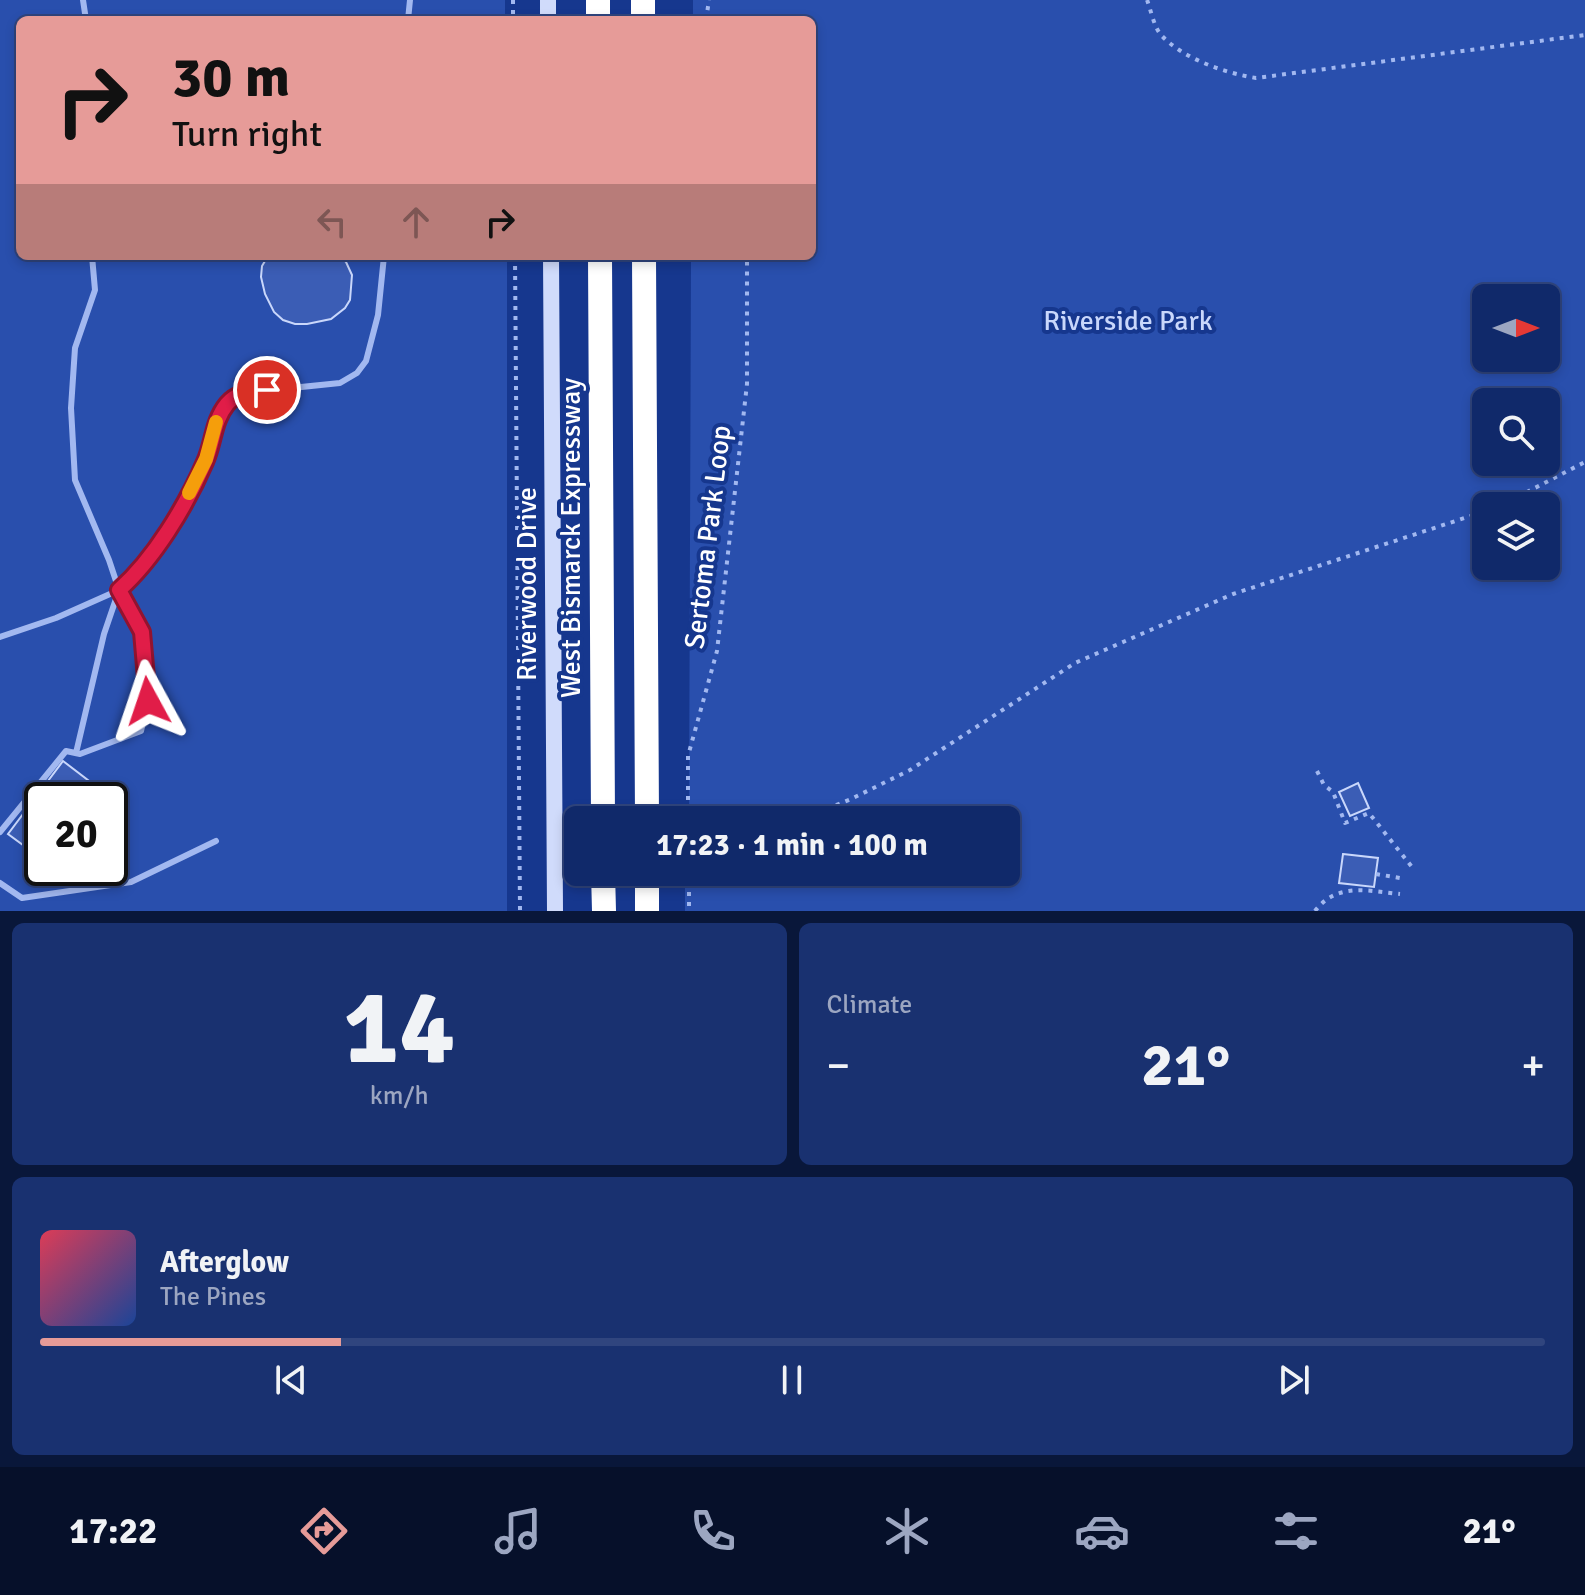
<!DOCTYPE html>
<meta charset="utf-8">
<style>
body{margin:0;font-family:Signika,sans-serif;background:#193170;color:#f1f3f6;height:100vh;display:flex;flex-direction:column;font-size:30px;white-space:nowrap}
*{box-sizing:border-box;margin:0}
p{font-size:26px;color:#9ca6c1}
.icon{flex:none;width:44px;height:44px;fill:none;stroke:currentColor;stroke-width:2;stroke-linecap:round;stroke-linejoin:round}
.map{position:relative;height:911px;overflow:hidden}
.drawer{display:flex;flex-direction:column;gap:12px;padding:12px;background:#09173a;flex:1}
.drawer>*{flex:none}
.guide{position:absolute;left:16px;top:16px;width:800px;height:244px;border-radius:12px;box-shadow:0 4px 12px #0003,0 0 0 2px #30457e;background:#e69b98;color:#111;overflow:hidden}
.needle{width:52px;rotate:90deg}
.tools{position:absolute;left:1472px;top:284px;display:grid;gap:16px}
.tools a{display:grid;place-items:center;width:88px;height:88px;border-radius:12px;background:#10296a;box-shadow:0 4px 12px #0003,0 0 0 2px #30457e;font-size:40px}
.speed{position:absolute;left:24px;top:782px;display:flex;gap:16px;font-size:40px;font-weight:700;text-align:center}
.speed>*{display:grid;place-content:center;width:104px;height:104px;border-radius:50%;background:#10296a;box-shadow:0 4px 12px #0003,0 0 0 2px #30457e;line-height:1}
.speed .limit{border:4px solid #111;border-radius:12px;background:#fff;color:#111}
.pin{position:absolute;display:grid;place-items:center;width:68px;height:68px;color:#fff;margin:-34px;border:4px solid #fff;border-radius:50%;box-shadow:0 2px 8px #0007}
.me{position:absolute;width:88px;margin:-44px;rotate:355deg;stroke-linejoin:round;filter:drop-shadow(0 0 6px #0008)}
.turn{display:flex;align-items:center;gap:28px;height:168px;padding:0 24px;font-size:36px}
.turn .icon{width:104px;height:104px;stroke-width:2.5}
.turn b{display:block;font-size:56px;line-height:68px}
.lanes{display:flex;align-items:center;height:76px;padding:0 24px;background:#0003;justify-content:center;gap:40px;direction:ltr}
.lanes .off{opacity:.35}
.big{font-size:60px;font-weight:700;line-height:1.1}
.drawer .widget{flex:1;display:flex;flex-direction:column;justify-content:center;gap:12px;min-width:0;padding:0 28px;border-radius:12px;background:#193170}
.drawer .dial{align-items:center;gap:0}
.dial b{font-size:104px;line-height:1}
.song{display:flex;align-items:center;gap:24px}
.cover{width:96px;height:96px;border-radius:12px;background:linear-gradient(135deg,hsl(350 70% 55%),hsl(220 70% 35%))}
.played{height:8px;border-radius:4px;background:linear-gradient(90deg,#e69b98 20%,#30457e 20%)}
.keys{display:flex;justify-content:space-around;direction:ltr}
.heat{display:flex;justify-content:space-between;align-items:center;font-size:44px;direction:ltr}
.drawer .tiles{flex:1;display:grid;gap:12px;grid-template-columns:1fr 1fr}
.widget:last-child{grid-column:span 2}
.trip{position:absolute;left:564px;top:806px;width:456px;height:80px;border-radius:12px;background:#10296a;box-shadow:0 4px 12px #0003,0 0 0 2px #30457e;font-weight:700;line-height:80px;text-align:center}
.tab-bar{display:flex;height:128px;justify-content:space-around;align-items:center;background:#06102a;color:#9ca6c1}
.tab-bar .icon{width:56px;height:56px}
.tab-bar .on{color:#e69b98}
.tab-bar b{font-size:36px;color:#f1f3f6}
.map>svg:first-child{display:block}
.green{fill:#294fad;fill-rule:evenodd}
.building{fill:#3b5db5;stroke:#c9d7fb;stroke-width:2}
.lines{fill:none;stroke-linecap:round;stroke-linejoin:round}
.path{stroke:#a2b8f0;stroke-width:4;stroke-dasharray:4 6;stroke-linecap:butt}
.lane{stroke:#a2b8f0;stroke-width:6}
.secondary{stroke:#d0dbfb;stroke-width:16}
.highway{stroke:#fff;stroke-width:24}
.route-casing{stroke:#92132f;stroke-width:20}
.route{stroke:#e11d48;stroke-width:14}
.slow{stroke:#f59e0b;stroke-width:14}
.labels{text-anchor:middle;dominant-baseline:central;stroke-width:8;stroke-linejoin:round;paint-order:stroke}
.park-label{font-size:28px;fill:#c9d7fb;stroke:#16378e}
.street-label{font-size:28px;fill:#fff;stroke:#16378e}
</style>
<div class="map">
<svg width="1585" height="911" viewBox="0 0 1585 911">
<rect width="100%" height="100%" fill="#16378e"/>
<!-- green -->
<path class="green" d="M0 0H505V20H20V256H507V911H0ZM42 800H110V868H42Z
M693 0H1585V911H685V872H1006V820H689L691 256H812V20H693ZM1486 298H1546V358H1486ZM1486 402H1546V462H1486ZM1486 506H1546V566H1486Z"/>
<!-- building -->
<path class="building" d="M268 256H338L346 262 352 275 350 300 345 308 331 319 307 324H295L283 320 274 312 265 294 261 277 262 266Z
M63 761 127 810 110 832V800H42V859L8 834Z
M1358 783 1369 808 1350 816 1339 792Z
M1343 854 1378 858 1374 887 1339 883Z
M53 868H82L72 882Z"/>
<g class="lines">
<!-- path -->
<path class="path" d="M513 0V20
M1147 0C1151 10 1154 28 1162 36 1184 59 1225 73 1256 78L1585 35
M706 20 709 0
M515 256 520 911
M1500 506 1585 462
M1317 771 1324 785 1333 792 1345 823 1369 813 1412 867
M688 820V756L717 651 747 384V256
M799 820 851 799 910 770 1075 663 1233 594 1486 511
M689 872V911
M1376 874 1400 878
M1315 911C1337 882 1368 891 1400 894"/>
<!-- lane -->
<path class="lane" d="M83 0 86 20
M408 20 410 0
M92 256 95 290 75 348 71 408 75 480 109 560 119 590 141 571 186 500 206 459 216 421 229 402 243 393 340 383 357 373 366 361 378 315 384 256
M0 637 56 618 119 590
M76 753 104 634 119 590
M0 832 66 751 80 754 141 731 148 701 142 632 119 590
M0 883 22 898 131 882 216 841"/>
<!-- secondary -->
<path class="secondary" d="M548 0V20
M551 256 555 911"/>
<!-- highway -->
<path class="highway" d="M598 0V20
M643 0V20
M600 256 603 820
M644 256 647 820
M603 872 604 911
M647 872V911"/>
</g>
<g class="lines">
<defs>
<path id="route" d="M148 701 142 632 119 590C154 559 186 506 205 462 214 442 213 421 227 404 237 392 252 392 267 390"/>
</defs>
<!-- route casing -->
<use href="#route" class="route-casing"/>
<!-- route -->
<use href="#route" class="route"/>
<!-- slow -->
<path class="slow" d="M189 493 206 459 216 422"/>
</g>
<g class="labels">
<!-- park labels -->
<g class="park-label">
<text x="1128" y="321">Riverside Park</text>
</g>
<!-- street labels -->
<g class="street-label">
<text transform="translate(708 537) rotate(-83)">Sertoma Park Loop</text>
<text transform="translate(571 538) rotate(-90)">West Bismarck Expressway</text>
<text transform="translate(527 584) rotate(-90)">Riverwood Drive</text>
</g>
</g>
</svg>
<div class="tools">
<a><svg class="needle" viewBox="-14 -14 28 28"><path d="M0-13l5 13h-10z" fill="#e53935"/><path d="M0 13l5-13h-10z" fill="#9ca6c1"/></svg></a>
<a><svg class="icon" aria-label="search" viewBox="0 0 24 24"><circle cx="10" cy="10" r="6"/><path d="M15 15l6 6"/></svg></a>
<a><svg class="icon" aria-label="layers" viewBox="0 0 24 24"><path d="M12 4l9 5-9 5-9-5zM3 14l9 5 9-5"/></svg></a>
</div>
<div class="speed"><div class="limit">20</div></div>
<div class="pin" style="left:267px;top:390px;background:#d93025"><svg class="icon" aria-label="arrive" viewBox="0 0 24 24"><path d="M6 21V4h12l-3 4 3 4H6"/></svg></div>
<svg class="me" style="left:148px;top:701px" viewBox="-20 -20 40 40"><path d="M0-17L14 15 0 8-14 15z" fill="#e11d48" stroke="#fff" stroke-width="4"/></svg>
<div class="trip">17:23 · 1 min · 100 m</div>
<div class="guide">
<div class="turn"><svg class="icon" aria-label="right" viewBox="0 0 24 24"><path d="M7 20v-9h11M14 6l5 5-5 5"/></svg><div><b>30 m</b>Turn right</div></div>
<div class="lanes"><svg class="icon off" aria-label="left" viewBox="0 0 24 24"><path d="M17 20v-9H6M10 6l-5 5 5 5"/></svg><svg class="icon off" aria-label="ahead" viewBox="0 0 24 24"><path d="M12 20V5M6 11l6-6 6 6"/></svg><svg class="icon" aria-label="right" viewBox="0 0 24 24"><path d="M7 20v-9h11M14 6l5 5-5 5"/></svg></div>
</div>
</div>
<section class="drawer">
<div class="tiles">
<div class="widget dial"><b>14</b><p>km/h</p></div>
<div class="widget"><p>Climate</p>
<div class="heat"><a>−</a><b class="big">21°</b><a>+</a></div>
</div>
<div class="widget">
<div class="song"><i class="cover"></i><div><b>Afterglow</b><p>The Pines</p></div></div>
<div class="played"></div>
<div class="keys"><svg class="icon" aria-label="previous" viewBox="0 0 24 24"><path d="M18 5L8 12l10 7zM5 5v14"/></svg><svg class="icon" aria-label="pause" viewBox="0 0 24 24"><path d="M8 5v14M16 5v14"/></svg><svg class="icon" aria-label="next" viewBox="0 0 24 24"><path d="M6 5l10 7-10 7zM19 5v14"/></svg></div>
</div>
</div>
</section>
<nav class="tab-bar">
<b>17:22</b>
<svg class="icon on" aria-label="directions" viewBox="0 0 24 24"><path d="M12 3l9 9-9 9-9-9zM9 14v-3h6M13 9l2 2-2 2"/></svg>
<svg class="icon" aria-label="music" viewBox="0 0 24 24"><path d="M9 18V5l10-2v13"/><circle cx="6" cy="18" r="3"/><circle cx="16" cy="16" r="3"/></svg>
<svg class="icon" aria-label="phone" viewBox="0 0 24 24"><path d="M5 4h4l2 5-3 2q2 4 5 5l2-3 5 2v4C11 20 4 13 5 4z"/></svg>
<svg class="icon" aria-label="climate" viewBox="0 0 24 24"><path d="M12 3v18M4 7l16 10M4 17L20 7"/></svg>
<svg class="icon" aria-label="car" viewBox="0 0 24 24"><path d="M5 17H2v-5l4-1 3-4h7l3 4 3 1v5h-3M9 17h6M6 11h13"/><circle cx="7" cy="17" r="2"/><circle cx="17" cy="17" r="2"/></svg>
<svg class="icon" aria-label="filters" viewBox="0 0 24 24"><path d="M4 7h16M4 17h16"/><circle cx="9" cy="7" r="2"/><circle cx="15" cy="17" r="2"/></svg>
<b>21°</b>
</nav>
